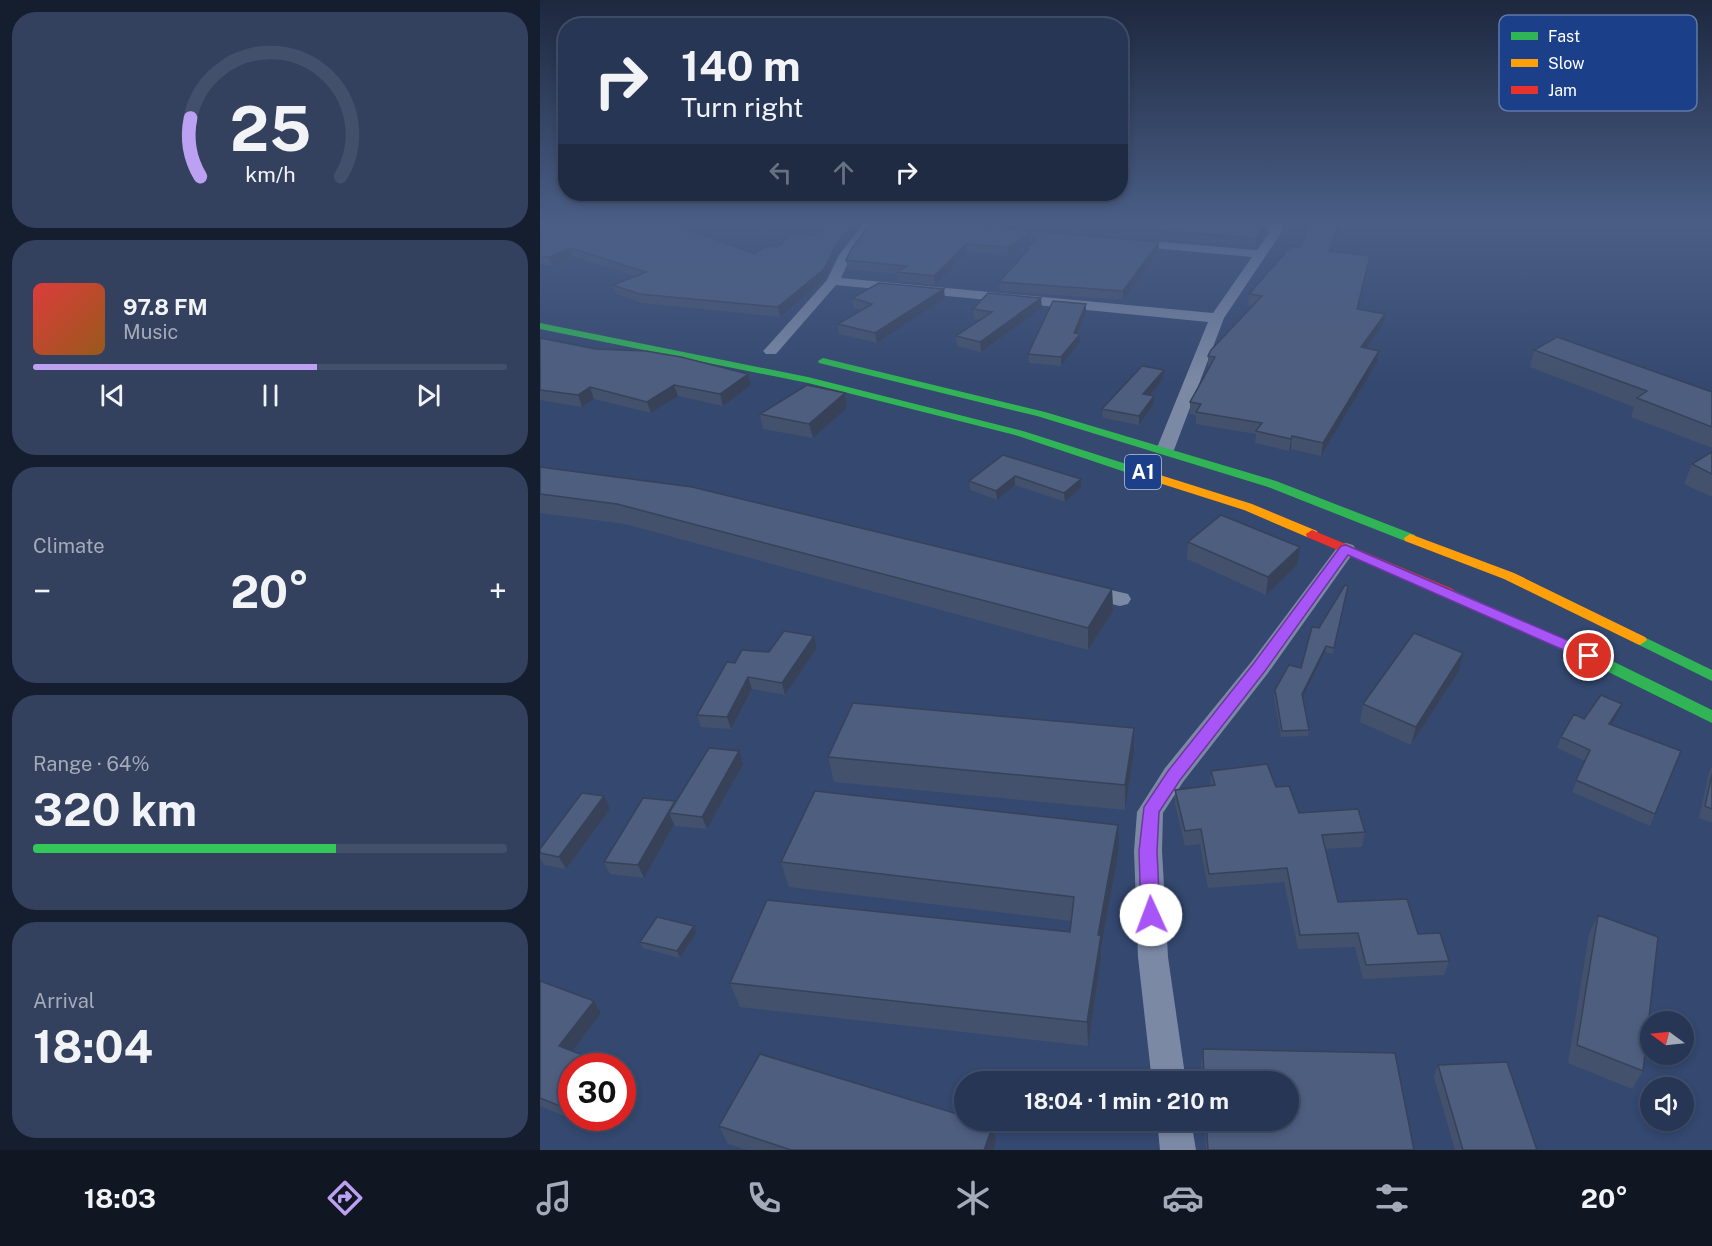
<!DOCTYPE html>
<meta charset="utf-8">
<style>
body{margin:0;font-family:"Public Sans",sans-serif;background:#33415e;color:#f1f3f6;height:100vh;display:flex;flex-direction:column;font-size:22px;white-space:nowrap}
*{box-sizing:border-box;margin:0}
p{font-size:20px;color:#a4abb8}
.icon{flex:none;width:33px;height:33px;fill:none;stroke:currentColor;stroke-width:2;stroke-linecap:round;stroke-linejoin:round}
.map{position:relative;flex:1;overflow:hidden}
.sheet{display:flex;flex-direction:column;gap:12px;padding:12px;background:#151e2e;width:540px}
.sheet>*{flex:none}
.top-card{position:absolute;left:18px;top:18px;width:570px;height:183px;border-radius:24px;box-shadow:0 3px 9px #0003,0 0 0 2px #43506b;background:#273654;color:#f1f3f6;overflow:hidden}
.needle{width:39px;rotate:285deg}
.buttons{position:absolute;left:1100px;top:1011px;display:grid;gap:12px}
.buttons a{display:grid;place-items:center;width:54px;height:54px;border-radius:50%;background:#273654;box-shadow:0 3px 9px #0003,0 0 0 2px #43506b;font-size:30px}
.speed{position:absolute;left:18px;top:1053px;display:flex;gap:12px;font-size:30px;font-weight:700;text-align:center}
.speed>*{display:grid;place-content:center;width:78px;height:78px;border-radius:50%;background:#273654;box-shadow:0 3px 9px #0003,0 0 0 2px #43506b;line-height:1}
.speed .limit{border:9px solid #d22;background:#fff;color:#111}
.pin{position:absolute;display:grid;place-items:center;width:51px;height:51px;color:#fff;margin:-26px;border:3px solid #fff;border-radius:50%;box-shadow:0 2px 6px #0007}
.me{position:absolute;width:66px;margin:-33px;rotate:358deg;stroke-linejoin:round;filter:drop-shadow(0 0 4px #0008)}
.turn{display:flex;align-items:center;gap:21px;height:126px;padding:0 24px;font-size:27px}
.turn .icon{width:78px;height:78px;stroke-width:2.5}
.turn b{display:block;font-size:42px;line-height:51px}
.lanes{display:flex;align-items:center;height:57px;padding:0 24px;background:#0003;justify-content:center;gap:30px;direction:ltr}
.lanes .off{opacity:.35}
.big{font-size:45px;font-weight:700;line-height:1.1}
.sheet .card{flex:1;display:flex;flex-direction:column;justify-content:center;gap:9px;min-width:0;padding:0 21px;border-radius:24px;background:#33415e}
.sheet .dial{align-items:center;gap:0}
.dial svg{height:156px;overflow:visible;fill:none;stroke:#43506b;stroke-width:7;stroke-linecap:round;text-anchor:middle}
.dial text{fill:#f1f3f6;stroke:none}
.song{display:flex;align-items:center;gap:18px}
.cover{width:72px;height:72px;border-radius:9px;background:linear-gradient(135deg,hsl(0 70% 55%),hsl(30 70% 35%))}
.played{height:6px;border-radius:3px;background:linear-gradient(90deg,#bca0f2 60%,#43506b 60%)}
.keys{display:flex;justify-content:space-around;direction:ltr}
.heat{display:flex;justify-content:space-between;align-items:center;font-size:33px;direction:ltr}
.charge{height:9px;border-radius:4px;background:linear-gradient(90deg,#34c759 64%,#43506b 0)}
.trip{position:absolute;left:414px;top:1071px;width:345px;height:60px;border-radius:30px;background:#273654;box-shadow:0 3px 9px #0003,0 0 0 2px #43506b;font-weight:700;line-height:60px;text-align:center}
.menu{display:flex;height:96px;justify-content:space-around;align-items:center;background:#101622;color:#a4abb8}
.menu .icon{width:42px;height:42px}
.menu .active{color:#bca0f2}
.menu b{font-size:27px;color:#f1f3f6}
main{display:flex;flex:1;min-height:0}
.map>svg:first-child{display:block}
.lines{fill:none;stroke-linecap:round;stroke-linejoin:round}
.street{fill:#7b89a5;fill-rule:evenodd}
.fast{fill:#30b455;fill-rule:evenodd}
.slow{fill:#ff9f0a;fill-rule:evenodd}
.jam{fill:#e5322d;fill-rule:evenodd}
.wall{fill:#43516d}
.shaded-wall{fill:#374259}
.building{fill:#4e5e7f;stroke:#374259;stroke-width:1.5}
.route{fill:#a855f7;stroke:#6d37a1;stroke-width:1.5}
.labels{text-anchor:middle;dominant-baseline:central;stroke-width:6;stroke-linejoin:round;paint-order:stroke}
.shield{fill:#1b4089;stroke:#bbc6dc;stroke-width:1.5}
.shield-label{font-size:20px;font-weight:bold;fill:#fff}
.key{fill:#1b4089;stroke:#5f79ac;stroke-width:1.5}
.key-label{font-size:16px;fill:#fff}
</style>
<main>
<section class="sheet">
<div class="card dial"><svg viewBox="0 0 100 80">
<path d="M14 69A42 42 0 1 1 86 69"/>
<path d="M14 69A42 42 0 0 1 9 39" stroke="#bca0f2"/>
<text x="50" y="56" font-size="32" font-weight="700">25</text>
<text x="50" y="72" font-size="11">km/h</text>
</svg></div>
<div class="card">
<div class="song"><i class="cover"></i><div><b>97.8 FM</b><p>Music</p></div></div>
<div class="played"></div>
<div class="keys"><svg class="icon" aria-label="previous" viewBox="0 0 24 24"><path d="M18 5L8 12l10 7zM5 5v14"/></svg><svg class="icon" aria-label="pause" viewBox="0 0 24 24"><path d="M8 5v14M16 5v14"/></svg><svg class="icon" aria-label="next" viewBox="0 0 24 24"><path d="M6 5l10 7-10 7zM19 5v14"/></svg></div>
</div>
<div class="card"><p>Climate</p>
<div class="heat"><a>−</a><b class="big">20°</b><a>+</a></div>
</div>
<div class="card"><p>Range · 64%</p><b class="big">320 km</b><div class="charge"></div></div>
<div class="card"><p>Arrival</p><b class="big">18:04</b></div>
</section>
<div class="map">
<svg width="1172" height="1150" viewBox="0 0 1172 1150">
<rect width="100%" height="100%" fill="#344870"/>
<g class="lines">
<!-- street -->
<path class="street" d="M325 222H337L311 256 301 278 673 313 712 257 590 246 586 245V239L717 250 729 233V222H741V233L684 318 634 450 625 455 616 450 668 322 296 285 236 354H226L223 351 226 348 287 280 299 255Z
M806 543 813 545 816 549 728 673 643 782 623 813 622 851 628 957 646 1082H612L598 957 594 851 597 812 625 768 712 661 799 545Z
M546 584 588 594 591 599 588 604 580 606 538 596 535 591 538 586Z
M617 1120H651L656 1150H620Z"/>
<!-- fast -->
<path class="fast" d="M0 323 268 377 483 431 605 470 607 473 601 477 597 476 475 435 268 383 0 329Z
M283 358 505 412 736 481 875 535 876 538 875 541H865L728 487 497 416 279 363 278 361Z
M908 588 1054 652 1172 710V723L1044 660 903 595 901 592Z
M1100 635 1172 670V681L1095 643 1093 640Z"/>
<!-- slow -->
<path class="slow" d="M601 469 712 504 777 531 778 534 772 538 767 537 704 510 597 476 595 473Z
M870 534 974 573 1105 637 1107 640 1100 645 1095 643 964 579 865 541 864 538Z"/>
<!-- jam -->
<path class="jam" d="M772 530 913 589 915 592 913 595H903L767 537 766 534Z"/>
</g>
<!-- wall -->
<path class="wall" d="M0 222 215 254H297L286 278 240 317 102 303 76 294 73 285 94 276 32 256 12 266 0 264Z
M332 222 619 242V251L583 300 460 291 459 282 487 252 486 249 492 244 490 242 469 256 427 252 395 285 358 281 357 274 308 269 306 260Z
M437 222H539L531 231Z
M728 222 716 248 579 235V227Z
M770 222H801L791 252 830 256 829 266 818 309 843 325 827 348 837 362 781 456 751 449 749 451 715 443 716 434 656 424V415L650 414V402L670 368 668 367V356L713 306 708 305 709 294 760 247Z
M312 298H405L337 343 299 334 298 324 322 310 314 308Z
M546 304V312L538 334H540V342L521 366 489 363 488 354Z
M502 308 441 352 417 346 416 336 440 320 434 319 433 309Z
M0 338 56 349 208 374 211 385 183 406 138 396 111 413 54 399 42 407 0 400Z
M994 350 1172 392V448L1091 417 1094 407 990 367Z
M623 379 609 395 613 405 599 425 563 418 562 409Z
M305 393 307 408 273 438 223 429 220 414Z
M1172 452V497L1144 484 1152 464Z
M463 455 541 487 525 502 475 485 457 500 430 490 429 481Z
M0 467 572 589 573 611 548 650 85 524 0 513Z
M648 542 757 565 726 595 647 559Z
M805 585 793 654 785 652 762 698 769 730 768 736 741 737 734 697 735 690 761 668 779 628Z
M274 636 277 648 245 695 212 689 191 729 161 727 157 715 229 652Z
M923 653 919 671 871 745 820 722 823 704Z
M1077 716 1071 725 1115 814 1110 826 1032 792 1045 761 1017 748 1021 737 1044 719Z
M594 728V752L585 810 294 782 288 757Z
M203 764 167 829 135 826 134 824 104 878 70 874 64 862 135 801 136 803Z
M1172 766V823L1159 818 1169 773Z
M671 771 736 787 759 813 825 832 822 847 785 849 798 902 878 934 909 961 904 975 823 979 815 947 758 949 744 882 668 888 660 844 645 846 635 804V790L670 786Z
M70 809 26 869 4 865 0 858V849Z
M579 849 561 948V959L548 1046 200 1007 190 983 530 932 531 921 249 887 241 862Z
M1058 915 1103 1071 1092 1089 1028 1063 1049 934Z
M156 933 140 958 103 948 100 942Z
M0 981 54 1001 61 1013 32 1051V1118H57L50 1127 0 1106Z
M663 1049 855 1053 874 1150H666L664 1120H748V1082H662L661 1064Z
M898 1065 997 1150H915L894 1077Z
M453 1125 456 1142 453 1150H207L188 1144 179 1126Z"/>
<!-- shaded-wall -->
<path class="shaded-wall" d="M314 222H322L297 254 286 278 240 317 238 307 296 245Z
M530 222H539L531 231Z
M725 222H728L716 248 717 239Z
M799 222H801L788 262 789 251Z
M490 233V242L469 256 468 247Z
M619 242V251L583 300V291Z
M426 244 427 252 395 285 394 276Z
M30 248 32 256 12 266 9 257Z
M830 256 829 266 815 320 817 309Z
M404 289 405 298 337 343 335 333Z
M501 298 502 308 441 352 440 342Z
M546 304V312L536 339 540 334V342L521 366V357L534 333Z
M845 314 843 325 819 359 821 347Z
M839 351 837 362 781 456 783 443Z
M624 370 623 379 603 403V394Z
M208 374 211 385 183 406 180 394Z
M134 385 138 396 111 413 107 402Z
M50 387 54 399 42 407 38 395Z
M305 393 307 408 273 438 269 424Z
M614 396 613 405 599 425V416Z
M752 436 751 449 749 451 751 439Z
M475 476V485L457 500 456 491Z
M541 479V487L525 502 524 493Z
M760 547 757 565 726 595 728 577Z
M572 589 573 611 548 650V628Z
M274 636 277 648 245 695 242 683Z
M786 646 785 652 761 701 762 694Z
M923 653 919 671 871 745 876 727Z
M208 677 212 689 191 729 187 717Z
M1082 704 1077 716 1064 735 1069 724Z
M594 728V752L585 810V785Z
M199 751 203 764 167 829 162 817Z
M64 796 70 809 26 869 19 857Z
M135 801 140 814 129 813 134 824 104 878 98 865Z
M578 825 579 849 561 948V959L548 1046 547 1022 558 935Z
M154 926 156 933 140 958 137 951Z
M54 1001 61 1013 27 1058 19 1046Z
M43 1118H57L50 1127Z
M453 1125 456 1142 453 1150H444Z"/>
<!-- building -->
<path class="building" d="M0 222H128L215 254 225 246 237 247 252 234 274 235 289 222H314L296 245 284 269 238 307 99 294 73 285 106 272 30 248 9 257 0 256Z
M332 222H396L619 242 583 291 459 282 489 249H486L495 240 490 233 468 247 426 244 394 276 357 272 367 266 306 260 312 248Z
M582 222H725L717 239 579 227Z
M770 222H799L789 251 830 256 817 309 845 314 821 347 839 351 783 443 752 436 751 439 716 431 722 423 656 412 661 404 650 402 675 357 668 356 671 350 722 296 709 294 751 246 760 247Z
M339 283 404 289 335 333 298 324 332 304 312 298Z
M448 293 501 298 440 342 416 336 452 312 433 309Z
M513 301 546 304 534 333 540 334 521 357 488 354Z
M1017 337 1172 392V427L1097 398 1107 391 994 350Z
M0 338 56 349 106 351 141 357 208 374 180 394 134 385 107 402 50 387 38 395 0 390Z
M602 366 624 370 603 394 614 396 599 416 562 409Z
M267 385 305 393 269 424 220 414Z
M1172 452V474L1152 464Z
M463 455 541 479 524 493 475 476 456 491 429 481Z
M0 467 152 487 572 589 548 628 77 504 0 494Z
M681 515 760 547 728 577 648 542Z
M805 585 808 586 794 648 786 646 762 694 769 730 742 731 735 690 749 665 761 668 772 627 779 628Z
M244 631 274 636 242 683 208 677 187 717 157 715 187 662 195 663 202 650 229 652Z
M874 633 923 653 876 727 823 704Z
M1061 695 1082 704 1069 724 1141 751 1115 814 1036 780 1050 750 1021 737 1034 714 1044 719Z
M313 703 594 728 585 785 288 757Z
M169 748 199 751 162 817 129 813Z
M727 764 736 787 749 786 759 813 818 809 825 832 782 835 798 902 867 899 878 934 900 933 909 961 826 965 818 933 760 935 747 868 669 874 661 829 645 831 635 790 675 785 671 771Z
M1172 774V809L1165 806Z
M275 791 578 825 558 935H561L547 1022 190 983 227 900 530 932 534 897 241 862Z
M42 793 64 796 19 857 0 853V849Z
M103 798 135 801 98 865 64 862Z
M1058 915 1118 937 1103 1071 1037 1045Z
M117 917 154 926 137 951 100 942Z
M0 981 54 1001 19 1046 71 1066H32V1111L0 1098Z
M663 1049 855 1053 874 1150H668L666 1120H748V1082H664Z
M220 1054 424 1116V1120H438L453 1125 444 1150H251L179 1126Z
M967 1062 997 1150H923L898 1065Z"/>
<!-- sky -->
<linearGradient id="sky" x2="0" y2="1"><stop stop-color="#1d283e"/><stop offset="0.58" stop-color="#4a5e86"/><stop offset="1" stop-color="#4a5e86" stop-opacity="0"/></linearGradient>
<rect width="1172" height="383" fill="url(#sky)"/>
<!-- route -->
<path class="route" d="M806 545 1055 652 1057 656 1055 659H1044L808 555 725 671 640 780 619 812 617 851 620 915 618 921 611 923 604 921 601 915 599 851 604 807 628 771 714 663 801 546Z"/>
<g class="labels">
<!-- shield labels -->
<rect class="shield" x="585" y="455" width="36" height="34" rx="4.5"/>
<g class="shield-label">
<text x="603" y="472">A1</text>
</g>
</g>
<!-- legend -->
<rect x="959" y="15" width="198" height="96" rx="9" class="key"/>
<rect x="971" y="32" width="27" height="8" fill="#30b455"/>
<rect x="971" y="59" width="27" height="8" fill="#ff9f0a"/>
<rect x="971" y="86" width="27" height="8" fill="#e5322d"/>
<g class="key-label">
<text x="1008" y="42">Fast</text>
<text x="1008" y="69">Slow</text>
<text x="1008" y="96">Jam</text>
</g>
</svg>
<div class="buttons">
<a><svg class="needle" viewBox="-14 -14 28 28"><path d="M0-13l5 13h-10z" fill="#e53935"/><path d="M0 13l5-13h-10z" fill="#a4abb8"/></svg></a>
<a><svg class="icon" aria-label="sound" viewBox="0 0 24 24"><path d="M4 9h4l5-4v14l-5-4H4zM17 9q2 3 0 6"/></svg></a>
</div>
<div class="speed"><div class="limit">30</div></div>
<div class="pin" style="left:1049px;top:656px;background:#d93025"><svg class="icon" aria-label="arrive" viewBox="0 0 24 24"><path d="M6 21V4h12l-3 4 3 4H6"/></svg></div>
<svg class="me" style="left:611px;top:915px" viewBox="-20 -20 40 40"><circle r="19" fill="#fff"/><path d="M0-13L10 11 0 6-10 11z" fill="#a855f7"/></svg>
<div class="trip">18:04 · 1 min · 210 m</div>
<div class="top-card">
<div class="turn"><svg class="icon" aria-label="right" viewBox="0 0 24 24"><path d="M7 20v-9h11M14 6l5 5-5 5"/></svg><div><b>140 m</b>Turn right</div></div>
<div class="lanes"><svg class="icon off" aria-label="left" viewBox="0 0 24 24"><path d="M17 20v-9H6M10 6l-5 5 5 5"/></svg><svg class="icon off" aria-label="ahead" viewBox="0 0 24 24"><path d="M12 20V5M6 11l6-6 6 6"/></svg><svg class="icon" aria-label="right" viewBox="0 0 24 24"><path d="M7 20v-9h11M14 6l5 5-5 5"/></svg></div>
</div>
</div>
</main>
<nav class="menu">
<b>18:03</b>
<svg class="icon active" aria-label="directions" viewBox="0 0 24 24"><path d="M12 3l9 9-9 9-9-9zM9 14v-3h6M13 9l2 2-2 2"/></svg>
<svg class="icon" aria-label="music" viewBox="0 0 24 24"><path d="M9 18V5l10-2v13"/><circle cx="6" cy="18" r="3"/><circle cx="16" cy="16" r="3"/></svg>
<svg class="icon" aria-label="phone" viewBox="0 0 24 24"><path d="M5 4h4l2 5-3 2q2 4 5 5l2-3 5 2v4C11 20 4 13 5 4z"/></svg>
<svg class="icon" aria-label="climate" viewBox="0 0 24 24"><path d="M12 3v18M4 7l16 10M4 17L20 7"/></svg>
<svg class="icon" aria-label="car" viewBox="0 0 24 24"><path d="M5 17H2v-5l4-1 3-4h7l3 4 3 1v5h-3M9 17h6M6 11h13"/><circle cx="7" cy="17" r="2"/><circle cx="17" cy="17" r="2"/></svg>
<svg class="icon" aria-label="filters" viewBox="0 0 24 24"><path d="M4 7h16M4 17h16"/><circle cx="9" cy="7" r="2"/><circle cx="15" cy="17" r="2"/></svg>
<b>20°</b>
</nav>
